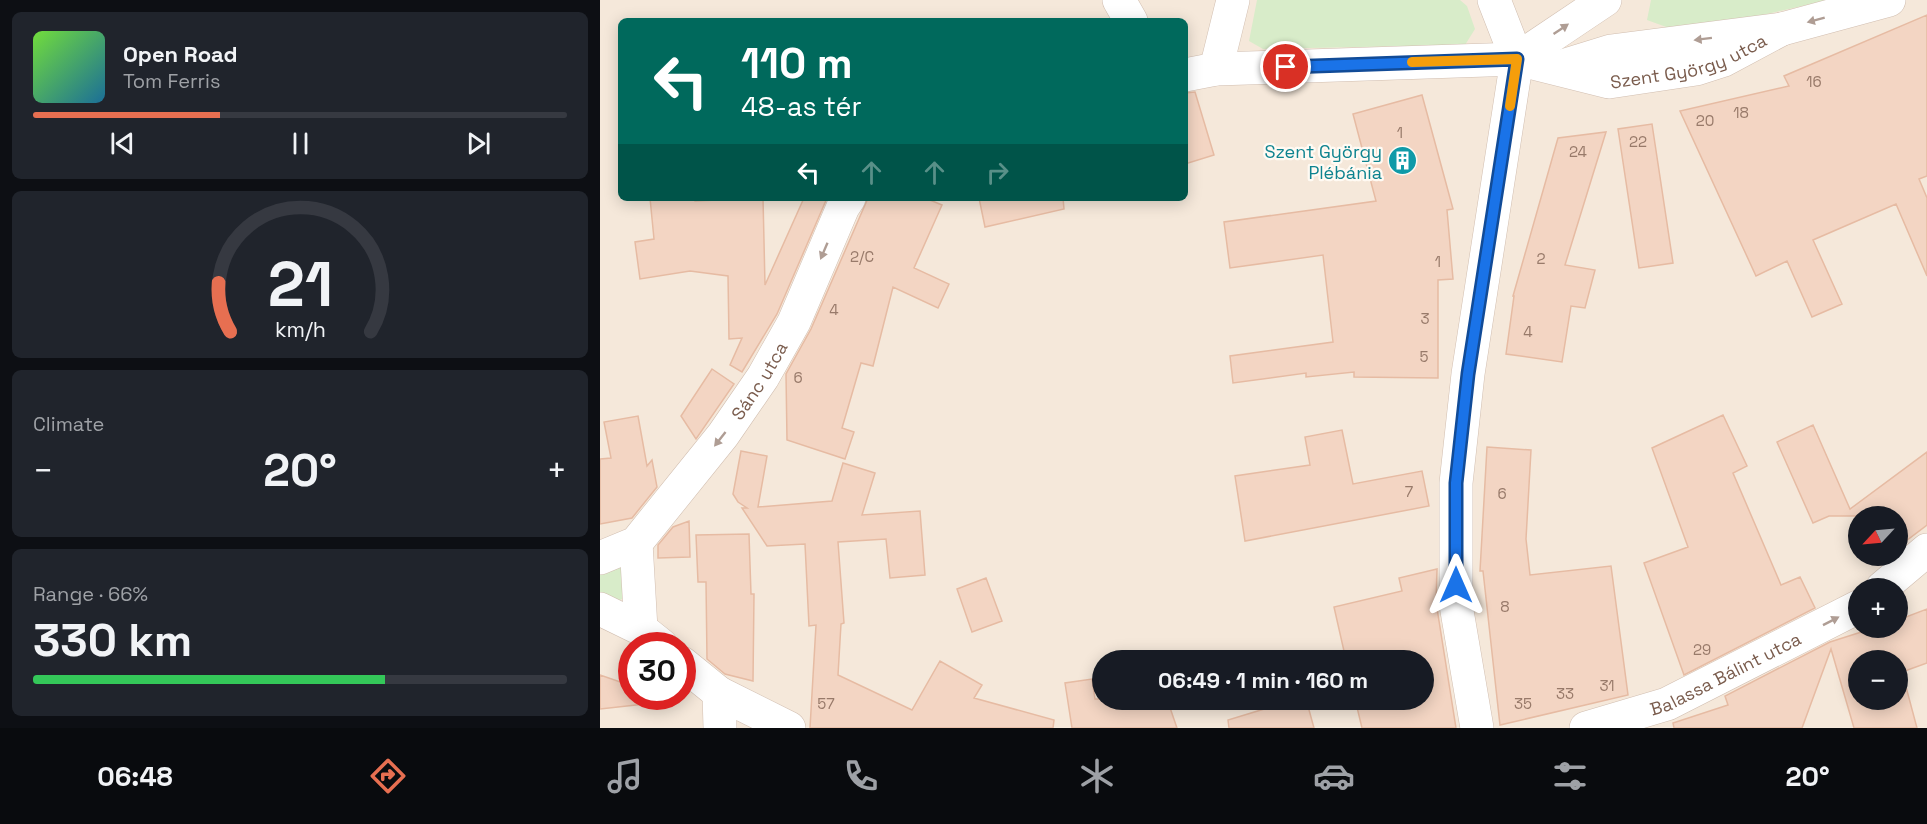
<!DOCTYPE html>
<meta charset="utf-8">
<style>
body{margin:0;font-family:"Space Grotesk",sans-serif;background:#20242c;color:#f1f3f6;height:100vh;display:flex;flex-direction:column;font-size:22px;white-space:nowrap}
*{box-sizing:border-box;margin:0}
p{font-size:20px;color:#9ea1a6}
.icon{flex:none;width:33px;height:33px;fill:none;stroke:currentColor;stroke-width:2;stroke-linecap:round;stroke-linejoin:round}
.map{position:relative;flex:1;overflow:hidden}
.drawer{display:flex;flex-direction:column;gap:12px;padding:12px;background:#0d0f14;width:600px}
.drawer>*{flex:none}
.guide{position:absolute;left:18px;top:18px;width:570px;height:183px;border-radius:9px;box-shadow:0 3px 15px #0003;background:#00695c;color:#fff;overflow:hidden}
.needle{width:39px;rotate:244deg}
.tools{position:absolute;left:1248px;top:506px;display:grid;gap:12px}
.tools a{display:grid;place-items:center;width:60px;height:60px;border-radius:50%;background:#171b24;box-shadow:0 3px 15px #0003;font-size:30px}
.speed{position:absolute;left:18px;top:632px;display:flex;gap:12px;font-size:30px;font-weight:700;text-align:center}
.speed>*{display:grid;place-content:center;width:78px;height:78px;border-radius:50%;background:#171b24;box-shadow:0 3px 15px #0003;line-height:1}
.speed .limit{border:9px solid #d22;background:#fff;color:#111}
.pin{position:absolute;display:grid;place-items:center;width:51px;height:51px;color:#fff;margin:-26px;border:3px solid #fff;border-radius:50%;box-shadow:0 2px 6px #0007}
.me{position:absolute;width:66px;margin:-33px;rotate:0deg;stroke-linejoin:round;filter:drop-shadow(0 0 4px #0008)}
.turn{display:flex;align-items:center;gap:21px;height:126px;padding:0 24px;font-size:27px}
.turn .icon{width:78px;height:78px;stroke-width:2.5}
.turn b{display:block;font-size:42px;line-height:51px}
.lanes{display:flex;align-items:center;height:57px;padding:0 24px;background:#0003;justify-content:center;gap:30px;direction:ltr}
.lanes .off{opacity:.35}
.big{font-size:45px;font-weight:700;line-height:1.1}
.drawer .tile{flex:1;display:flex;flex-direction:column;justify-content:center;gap:9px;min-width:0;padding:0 21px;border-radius:9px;background:#20242c}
.drawer .dial{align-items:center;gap:0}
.dial svg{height:156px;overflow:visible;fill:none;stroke:#363941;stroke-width:7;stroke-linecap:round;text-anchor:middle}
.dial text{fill:#f1f3f6;stroke:none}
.song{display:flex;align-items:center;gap:18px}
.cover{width:72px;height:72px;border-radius:9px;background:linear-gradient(135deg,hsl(100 70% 55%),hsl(200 70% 35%))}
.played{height:6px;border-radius:3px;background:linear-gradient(90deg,#e76f51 35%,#363941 35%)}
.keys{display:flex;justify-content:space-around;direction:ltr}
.heat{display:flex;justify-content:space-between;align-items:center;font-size:33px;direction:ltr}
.charge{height:9px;border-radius:4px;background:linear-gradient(90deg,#34c759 66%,#363941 0)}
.trip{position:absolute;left:492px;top:650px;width:342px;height:60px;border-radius:30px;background:#171b24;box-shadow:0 3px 15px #0003;font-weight:700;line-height:60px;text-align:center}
.tabs{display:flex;height:96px;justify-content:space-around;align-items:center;background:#090b0e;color:#9ea1a6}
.tabs .icon{width:42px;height:42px}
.tabs .current{color:#e76f51}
.tabs b{font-size:27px;color:#f1f3f6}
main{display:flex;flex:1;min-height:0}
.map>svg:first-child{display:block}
.residential{fill:#f5e8da;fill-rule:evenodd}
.green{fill:#d8ecc9}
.building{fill:#f3d5c3;stroke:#e6bba3;stroke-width:1.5;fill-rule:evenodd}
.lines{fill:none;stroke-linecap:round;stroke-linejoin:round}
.minor-casing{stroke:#d1beb0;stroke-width:34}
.minor{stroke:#fff;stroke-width:33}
.oneway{fill:#af9d94}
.route-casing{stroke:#114b97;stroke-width:15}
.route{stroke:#1a73e8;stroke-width:10}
.slow{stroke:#f59e0b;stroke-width:10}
.labels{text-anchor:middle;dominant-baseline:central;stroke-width:4.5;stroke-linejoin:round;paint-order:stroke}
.number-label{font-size:15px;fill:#987a6a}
.street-label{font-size:18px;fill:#7a5c4d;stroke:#fffaf3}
.culture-label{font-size:18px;fill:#0d838f;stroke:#fffaf3;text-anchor:end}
</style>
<main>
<section class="drawer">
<div class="tile">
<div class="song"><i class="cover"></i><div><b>Open Road</b><p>Tom Ferris</p></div></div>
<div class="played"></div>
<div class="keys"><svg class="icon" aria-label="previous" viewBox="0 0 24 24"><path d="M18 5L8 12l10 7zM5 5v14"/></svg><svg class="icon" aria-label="pause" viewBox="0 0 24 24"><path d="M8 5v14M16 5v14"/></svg><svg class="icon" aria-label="next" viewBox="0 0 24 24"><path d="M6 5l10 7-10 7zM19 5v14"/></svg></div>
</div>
<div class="tile dial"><svg viewBox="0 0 100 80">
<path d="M14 69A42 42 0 1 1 86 69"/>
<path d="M14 69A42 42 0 0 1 8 44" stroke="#e76f51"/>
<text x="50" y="56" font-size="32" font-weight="700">21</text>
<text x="50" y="72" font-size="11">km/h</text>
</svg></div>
<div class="tile"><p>Climate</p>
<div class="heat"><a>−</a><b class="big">20°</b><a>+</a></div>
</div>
<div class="tile"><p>Range · 66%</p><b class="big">330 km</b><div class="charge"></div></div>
</section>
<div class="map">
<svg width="1327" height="728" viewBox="0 0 1327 728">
<rect width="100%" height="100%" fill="#fdf6ec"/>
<!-- residential -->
<path class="residential" d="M0 0H1327V728H0ZM21 21H585V198H21ZM1258 516H1298V555H1258ZM1258 588H1298V627H1258ZM32 645H82V696H32ZM502 660H824V699H502ZM1258 660H1298V699H1258Z"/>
<!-- green -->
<path class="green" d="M657 0H860L867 6 875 29 865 45 663 49 649 41Z
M1051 0H1228L1133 22 1069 28 1047 20Z
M19 563 27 573 24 598 14 603 0 600V566Z"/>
<!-- building -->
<path class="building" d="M1327 15V176L1319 179 1327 198V276L1296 204 1213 240 1242 304 1212 317 1187 261 1156 276 1080 111 1189 86 1184 76Z
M595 92 614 155 585 164V93Z
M822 95 853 209 847 210 853 279 838 280V378L754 377V372L706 377V373L633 383 630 356 733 342 723 255 630 268 624 222 776 201 753 114Z
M1052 124 1073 263 1039 268 1018 129Z
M1006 132 965 265 995 270 985 308 971 306 962 362 906 354 914 296H913L958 138Z
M50 198H94L95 201 163 198 165 285 204 198H227L177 314 142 372 130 365 142 338 129 339 128 276 90 271 40 279 35 242 54 239Z
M268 198H325L342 205 314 268 349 284 338 308 293 287 273 366 261 363 242 428 254 432 245 459 187 440 186 374 211 329Z
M379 198H463L464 209 385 227Z
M112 369 134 384 96 439 81 416Z
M1123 415 1147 466 1133 473 1181 585 1200 577 1215 608 1084 675 1044 563 1088 547 1052 448Z
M38 416 47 466 52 460 57 487 32 518 0 524V459L11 458 4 422Z
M1213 425 1250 509 1327 452V525L1298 547V516H1229L1213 523 1177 442Z
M742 430 753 484 822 471 829 506 645 541 635 476 710 465 705 437Z
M887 447 931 450 926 539 930 575 1011 566 1028 695 900 725 883 571H880Z
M141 451 167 456 158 507 232 501 243 463 275 473 262 515 320 511 325 575 290 578 286 539 238 542 244 623 241 624 238 675 312 710 340 661 382 685 374 698 454 720 453 728H210L216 625 209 626 205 544 167 546 142 508H147L138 502 133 494Z
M89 521 90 557 58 558V545L73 527Z
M149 534 151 594H154L153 681 125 674 107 659 106 582H98L96 535Z
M837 569 836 602 856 728H762L755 699H824V660H746L734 607 802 591 799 578Z
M386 578 402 621 372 632 357 589Z
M1327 609V663L1302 672 1317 728H1254L1231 649 1202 728H1074L1073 723 1128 705 1125 696 1230 642 1277 627H1298V620ZM1258 660H1298V699H1258Z
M0 675 32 686V696H58L72 701 0 709Z
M492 679 495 699H567L577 728H472L465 683Z
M697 699H706L714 728H629L628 720Z"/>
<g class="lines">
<defs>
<g id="minor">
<path d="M519 0 531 21"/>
<path d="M894 0 917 59"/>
<path d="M917 59 1005 0"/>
<path d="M956 68 1011 51 1182 29 1289 0"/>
<path d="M616 69 633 0"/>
<path id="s1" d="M585 75 616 69 917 59 1009 82 1096 69 1124 60 1182 29"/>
<path d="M36 543 41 629"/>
<path id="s2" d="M0 558 36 543 123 435 163 377 194 322 243 207 249 198"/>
<path d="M1282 588 1327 550"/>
<path d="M0 609 41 629 61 645"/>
<path d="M82 663 119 693 189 728"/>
<path d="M119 693 120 728"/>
<path d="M877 728 856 605V483L868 374 917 59"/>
<path id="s3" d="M986 728 1067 704 1258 607"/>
</g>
</defs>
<!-- minor casing -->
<use href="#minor" class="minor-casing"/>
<!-- minor -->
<use href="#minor" class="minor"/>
</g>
<!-- one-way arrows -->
<defs><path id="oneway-solid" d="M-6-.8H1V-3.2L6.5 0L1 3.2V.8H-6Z" transform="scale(1.5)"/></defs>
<g class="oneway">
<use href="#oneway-solid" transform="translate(1216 20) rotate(165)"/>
<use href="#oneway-solid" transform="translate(961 29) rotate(-34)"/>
<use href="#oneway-solid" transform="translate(1103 39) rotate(173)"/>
<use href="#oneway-solid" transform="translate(224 251) rotate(113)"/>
<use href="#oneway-solid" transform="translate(120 439) rotate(128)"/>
<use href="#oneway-solid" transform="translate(1231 621) rotate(-27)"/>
</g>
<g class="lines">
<defs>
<path id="route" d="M686 67 917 59 868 374 856 483V585"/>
</defs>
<!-- route casing -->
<use href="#route" class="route-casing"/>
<!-- route -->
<use href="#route" class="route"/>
<!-- slow -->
<path class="slow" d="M812 62 917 59 910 106"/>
</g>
<!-- icons -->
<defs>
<symbol id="building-disc" viewBox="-11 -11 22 22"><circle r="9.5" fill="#0f9aa8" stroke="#fffaf3"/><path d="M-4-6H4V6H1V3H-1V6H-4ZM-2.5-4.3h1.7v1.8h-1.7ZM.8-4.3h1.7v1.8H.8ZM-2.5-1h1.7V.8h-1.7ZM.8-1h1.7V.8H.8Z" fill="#fff"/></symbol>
</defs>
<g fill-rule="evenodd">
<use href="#building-disc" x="786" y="144" width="33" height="33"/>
</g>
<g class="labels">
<!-- number labels -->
<g class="number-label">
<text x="1214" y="81">16</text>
<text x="1141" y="112">18</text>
<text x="1105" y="120">20</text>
<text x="800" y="132">1</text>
<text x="1038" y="141">22</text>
<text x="978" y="151">24</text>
<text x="262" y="256">2/C</text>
<text x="941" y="258">2</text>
<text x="838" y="261">1</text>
<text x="234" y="309">4</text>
<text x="825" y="318">3</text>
<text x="928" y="331">4</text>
<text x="824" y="356">5</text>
<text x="198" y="377">6</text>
<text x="809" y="491">7</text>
<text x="902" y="493">6</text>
<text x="905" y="606">8</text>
<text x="1102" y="649">29</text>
<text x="1007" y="685">31</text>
<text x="965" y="693">33</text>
<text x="226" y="703">57</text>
<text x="923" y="703">35</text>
</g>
<!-- street labels -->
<g class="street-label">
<text stroke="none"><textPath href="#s1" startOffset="510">Szent György utca</textPath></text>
<text stroke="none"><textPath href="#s2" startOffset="243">Sánc utca</textPath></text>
<text stroke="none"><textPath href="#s3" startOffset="150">Balassa Bálint utca</textPath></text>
</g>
<!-- culture labels -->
<g class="culture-label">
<text x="782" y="151">Szent György<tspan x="782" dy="21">Plébánia</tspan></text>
</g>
</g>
</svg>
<div class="tools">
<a><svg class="needle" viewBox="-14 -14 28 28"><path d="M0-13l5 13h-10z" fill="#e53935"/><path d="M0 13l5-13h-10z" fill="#9ea1a6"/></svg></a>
<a>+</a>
<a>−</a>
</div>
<div class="speed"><div class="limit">30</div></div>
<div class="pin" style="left:686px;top:67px;background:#d93025"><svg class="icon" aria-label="arrive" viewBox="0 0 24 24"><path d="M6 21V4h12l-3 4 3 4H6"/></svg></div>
<svg class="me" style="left:856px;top:585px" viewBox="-20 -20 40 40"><path d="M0-17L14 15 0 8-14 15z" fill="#1a73e8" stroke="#fff" stroke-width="4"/></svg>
<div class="trip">06:49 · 1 min · 160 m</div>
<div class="guide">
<div class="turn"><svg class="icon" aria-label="left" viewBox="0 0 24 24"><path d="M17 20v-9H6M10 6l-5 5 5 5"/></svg><div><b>110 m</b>48-as tér</div></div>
<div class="lanes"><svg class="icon" aria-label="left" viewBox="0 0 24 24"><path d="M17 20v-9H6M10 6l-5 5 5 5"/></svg><svg class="icon off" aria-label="ahead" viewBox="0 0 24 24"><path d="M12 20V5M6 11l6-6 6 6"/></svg><svg class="icon off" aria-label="ahead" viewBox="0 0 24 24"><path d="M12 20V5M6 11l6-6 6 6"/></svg><svg class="icon off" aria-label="right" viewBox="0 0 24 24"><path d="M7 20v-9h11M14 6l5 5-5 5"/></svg></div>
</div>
</div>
</main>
<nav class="tabs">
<b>06:48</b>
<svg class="icon current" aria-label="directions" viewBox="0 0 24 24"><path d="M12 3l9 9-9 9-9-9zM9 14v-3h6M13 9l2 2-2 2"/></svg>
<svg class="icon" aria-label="music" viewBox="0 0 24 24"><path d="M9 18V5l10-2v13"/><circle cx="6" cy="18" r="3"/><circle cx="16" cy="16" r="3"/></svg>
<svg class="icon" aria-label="phone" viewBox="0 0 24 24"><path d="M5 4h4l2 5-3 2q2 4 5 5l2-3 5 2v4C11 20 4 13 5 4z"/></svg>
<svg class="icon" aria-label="climate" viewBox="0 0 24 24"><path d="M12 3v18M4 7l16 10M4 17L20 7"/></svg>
<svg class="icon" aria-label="car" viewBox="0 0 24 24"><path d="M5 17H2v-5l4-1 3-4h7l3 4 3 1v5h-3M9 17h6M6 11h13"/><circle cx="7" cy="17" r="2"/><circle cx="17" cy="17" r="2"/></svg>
<svg class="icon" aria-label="filters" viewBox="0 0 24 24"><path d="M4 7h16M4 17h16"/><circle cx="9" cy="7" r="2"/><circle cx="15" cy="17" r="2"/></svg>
<b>20°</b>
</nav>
